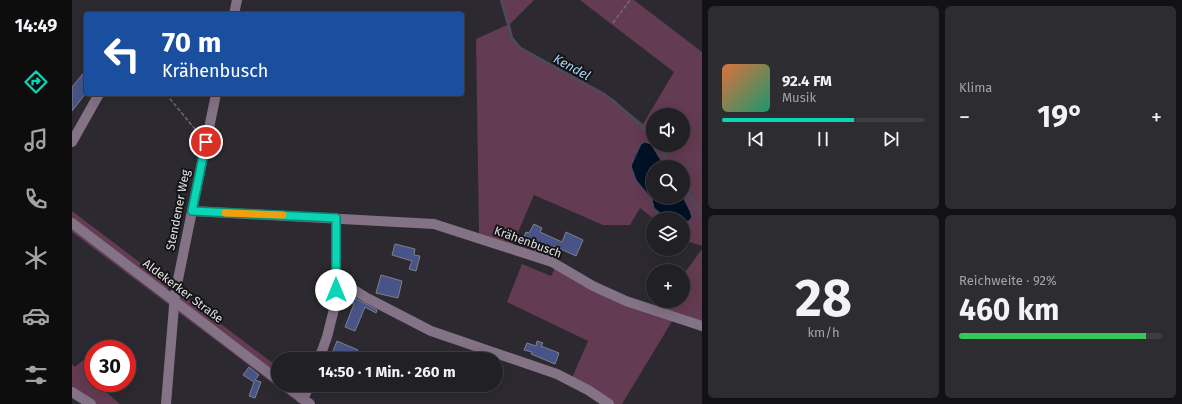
<!DOCTYPE html>
<html lang="de">
<meta charset="utf-8">
<style>
body{margin:0;font-family:"Fira Sans",sans-serif;background:#2d2d31;color:#f1f3f6;height:100vh;display:flex;flex-direction:column;font-size:15px;white-space:nowrap}
*{box-sizing:border-box;margin:0}
p{font-size:13px;color:#a2a3a6}
.icon{flex:none;width:22px;height:22px;fill:none;stroke:currentColor;stroke-width:2;stroke-linecap:round;stroke-linejoin:round}
.map{position:relative;flex:1;overflow:hidden}
.details{display:flex;flex-direction:column;gap:6px;padding:6px;background:#121214;width:480px}
.details>*{flex:none}
.top-card{position:absolute;left:12px;top:12px;width:380px;height:84px;border-radius:4px;box-shadow:0 4px 16px #0002,0 0 0 1px #3e3e41;background:#1a4fa0;color:#fff;overflow:hidden}
.tools{position:absolute;left:574px;top:108px;display:grid;gap:8px}
.tools a{display:grid;place-items:center;width:44px;height:44px;border-radius:50%;background:#212024;box-shadow:0 4px 16px #0002,0 0 0 1px #3e3e41;font-size:20px}
.speed{position:absolute;left:12px;top:340px;display:flex;gap:8px;font-size:20px;font-weight:700;text-align:center}
.speed>*{display:grid;place-content:center;width:52px;height:52px;border-radius:50%;background:#212024;box-shadow:0 4px 16px #0002,0 0 0 1px #3e3e41;line-height:1}
.speed .limit{border:6px solid #d22;background:#fff;color:#111}
.pin{position:absolute;display:grid;place-items:center;width:34px;height:34px;color:#fff;margin:-17px;border:2px solid #fff;border-radius:50%;box-shadow:0 1px 4px #0007}
.me{position:absolute;width:44px;margin:-22px;rotate:0deg;stroke-linejoin:round;filter:drop-shadow(0 0 3px #0008)}
.turn{display:flex;align-items:center;gap:14px;height:84px;padding:0 12px;font-size:18px}
.turn .icon{width:52px;height:52px;stroke-width:2.5}
.turn b{display:block;font-size:28px;line-height:34px}
.big{font-size:30px;font-weight:700;line-height:1.1}
.details .widget{flex:1;display:flex;flex-direction:column;justify-content:center;gap:6px;min-width:0;padding:0 14px;border-radius:6px;background:#2d2d31}
.details .dial{align-items:center;gap:0}
.dial b{font-size:52px;line-height:1}
.song{display:flex;align-items:center;gap:12px}
.cover{width:48px;height:48px;border-radius:6px;background:linear-gradient(135deg,hsl(20 70% 55%),hsl(160 70% 35%))}
.played{height:4px;border-radius:2px;background:linear-gradient(90deg,#0ad5b5 65%,#3e3e41 65%)}
.keys{display:flex;justify-content:space-around;direction:ltr}
.heat{display:flex;justify-content:space-between;align-items:center;font-size:22px;direction:ltr}
.charge{height:6px;border-radius:3px;background:linear-gradient(90deg,#34c759 92%,#3e3e41 0)}
.details .tiles{flex:1;display:grid;gap:6px;grid-template-columns:repeat(2,1fr)}
.trip{position:absolute;left:199px;top:352px;width:232px;height:40px;border-radius:20px;background:#212024;box-shadow:0 4px 16px #0002,0 0 0 1px #3e3e41;font-weight:700;line-height:40px;text-align:center}
main{display:flex;flex:1;min-height:0}
.tabs{display:flex;flex-direction:column;width:72px;justify-content:space-around;align-items:center;background:#0d0d0e;color:#a2a3a6}
.tabs .icon{width:28px;height:28px}
.tabs .current{color:#0ad5b5}
.tabs b{font-size:18px;color:#f1f3f6}
.map>svg:first-child{display:block}
.green{fill:#633b52;fill-rule:evenodd}
.water{fill:#001226;stroke:#44505f}
.lines{fill:none;stroke-linecap:round;stroke-linejoin:round}
.stream{stroke:#44505f;stroke-width:2}
.building{fill:#485488;stroke:#7e8087}
.path{stroke:#6e6d72;stroke-width:1.5;stroke-dasharray:4 2;stroke-linecap:butt}
.minor{stroke:#847287;stroke-width:10}
.route-casing{stroke:#068a76;stroke-width:10}
.route{stroke:#0ad5b5;stroke-width:7}
.slow{stroke:#f59e0b;stroke-width:7}
.labels{text-anchor:middle;dominant-baseline:central;stroke-width:4;stroke-linejoin:round;paint-order:stroke}
.street-label{font-size:12px;fill:#e2e1e5;stroke:#141316}
.water-label{font-size:13px;font-style:italic;fill:#acd4fb;stroke:#141316}
</style>
<main>
<nav class="tabs">
<b>14:49</b>
<svg class="icon current" aria-label="directions" viewBox="0 0 24 24"><path d="M12 3l9 9-9 9-9-9zM9 14v-3h6M13 9l2 2-2 2"/></svg>
<svg class="icon" aria-label="music" viewBox="0 0 24 24"><path d="M9 18V5l10-2v13"/><circle cx="6" cy="18" r="3"/><circle cx="16" cy="16" r="3"/></svg>
<svg class="icon" aria-label="phone" viewBox="0 0 24 24"><path d="M5 4h4l2 5-3 2q2 4 5 5l2-3 5 2v4C11 20 4 13 5 4z"/></svg>
<svg class="icon" aria-label="climate" viewBox="0 0 24 24"><path d="M12 3v18M4 7l16 10M4 17L20 7"/></svg>
<svg class="icon" aria-label="car" viewBox="0 0 24 24"><path d="M5 17H2v-5l4-1 3-4h7l3 4 3 1v5h-3M9 17h6M6 11h13"/><circle cx="7" cy="17" r="2"/><circle cx="17" cy="17" r="2"/></svg>
<svg class="icon" aria-label="filters" viewBox="0 0 24 24"><path d="M4 7h16M4 17h16"/><circle cx="9" cy="7" r="2"/><circle cx="15" cy="17" r="2"/></svg>
</nav>
<div class="map">
<svg width="630" height="404" viewBox="0 0 630 404">
<rect width="100%" height="100%" fill="#2c2a30"/>
<!-- green -->
<path class="green" d="M428 0H462L438 24 441 37 449 47 533 93 571 124 602 72 508 0H562L630 52V246L611 240V222H615L620 217 618 211 611 197V167H593L579 144H569L568 149 562 156 564 180 580 199 582 208 596 219H582L568 208 558 225H531L462 195 440 246 407 234 404 39 435 25ZM581 115H611V145H581Z
M0 211 99 286 94 290 0 220Z
M0 228 97 301V305L0 232Z
M630 249V323L587 308 592 301H611V275Z
M450 264 479 276 484 266 602 318 550 404H541L500 378 516 341 435 302Z
M108 293 206 367V375L111 304 107 298Z
M108 310 233 404H228L106 312Z
M21 352V383H32L34 392 48 404H24L0 388V364L3 367Z"/>
<!-- water -->
<path class="water" d="M573 142 579 144 593 167H581V197H611L618 211 620 217 617 221 611 222V219L594 218 582 208 580 199 564 180 559 166 569 144Z"/>
<g class="lines">
<!-- stream -->
<path class="stream" d="M429 0 440 38 447 47 541 100 581 137
M586 145 600 167
M611 184 630 214"/>
</g>
<!-- building -->
<path class="building" d="M14 70V93L0 111V87Z
M462 224 470 228 468 232 490 242 494 232 511 240 504 256 482 246 478 255 451 246 455 238 452 237 454 232 457 233Z
M323 244 343 249 342 255 348 256 344 271 337 269 340 261 320 255Z
M309 275 330 281 326 298 304 293Z
M270 291 305 310 304 313 293 307 283 331 273 327 282 304 270 298Z
M265 341 286 350 282 359 276 357 275 359H268L270 354 261 351Z
M465 341 471 343 469 346 487 353 483 364 459 354 460 352 452 350 455 343 464 346Z
M177 367 187 375 183 380 189 382 183 398 177 396 182 382 171 375Z"/>
<g class="lines">
<!-- path -->
<path class="path" d="M541 23 558 0
M94 94 127 134"/>
<!-- minor -->
<path class="minor" d="M162 14 165 0
M0 142 27 94
M120 211 362 224 480 262 521 286 554 301 630 326
M0 223 206 380
M264 279 295 298 359 331 485 374 516 390 537 404
M247 359 255 337 264 301V218
M213 385 238 404
M0 392 19 404
M229 398 234 393 237 385
M94 404 103 294 144 94"/>
</g>
<g class="lines">
<defs>
<path id="route" d="M134 142 120 211 264 218V290"/>
</defs>
<!-- route casing -->
<use href="#route" class="route-casing"/>
<!-- route -->
<use href="#route" class="route"/>
<!-- slow -->
<path class="slow" d="M153 213 211 215"/>
</g>
<g class="labels">
<!-- street labels -->
<g class="street-label">
<text transform="translate(106 210) rotate(-79)">Stendener Weg</text>
<text transform="translate(456 242) rotate(20)">Krähenbusch</text>
<text transform="translate(111 291) rotate(37)">Aldekerker Straße</text>
</g>
<!-- water labels -->
<g class="water-label">
<text transform="translate(500 67) rotate(29)">Kendel</text>
</g>
</g>
</svg>
<div class="tools">
<a><svg class="icon" aria-label="sound" viewBox="0 0 24 24"><path d="M4 9h4l5-4v14l-5-4H4zM17 9q2 3 0 6"/></svg></a>
<a><svg class="icon" aria-label="search" viewBox="0 0 24 24"><circle cx="10" cy="10" r="6"/><path d="M15 15l6 6"/></svg></a>
<a><svg class="icon" aria-label="layers" viewBox="0 0 24 24"><path d="M12 4l9 5-9 5-9-5zM3 14l9 5 9-5"/></svg></a>
<a>+</a>
</div>
<div class="speed"><div class="limit">30</div></div>
<div class="pin" style="left:134px;top:142px;background:#d93025"><svg class="icon" aria-label="arrive" viewBox="0 0 24 24"><path d="M6 21V4h12l-3 4 3 4H6"/></svg></div>
<svg class="me" style="left:264px;top:290px" viewBox="-20 -20 40 40"><circle r="19" fill="#fff"/><path d="M0-13L10 11 0 6-10 11z" fill="#0ad5b5"/></svg>
<div class="trip">14:50 · 1 Min. · 260 m</div>
<div class="top-card">
<div class="turn"><svg class="icon" aria-label="left" viewBox="0 0 24 24"><path d="M17 20v-9H6M10 6l-5 5 5 5"/></svg><div><b>70 m</b>Krähenbusch</div></div>
</div>
</div>
<section class="details">
<div class="tiles">
<div class="widget">
<div class="song"><i class="cover"></i><div><b>92.4 FM</b><p>Musik</p></div></div>
<div class="played"></div>
<div class="keys"><svg class="icon" aria-label="previous" viewBox="0 0 24 24"><path d="M18 5L8 12l10 7zM5 5v14"/></svg><svg class="icon" aria-label="pause" viewBox="0 0 24 24"><path d="M8 5v14M16 5v14"/></svg><svg class="icon" aria-label="next" viewBox="0 0 24 24"><path d="M6 5l10 7-10 7zM19 5v14"/></svg></div>
</div>
<div class="widget"><p>Klima</p>
<div class="heat"><a>−</a><b class="big">19°</b><a>+</a></div>
</div>
<div class="widget dial"><b>28</b><p>km/h</p></div>
<div class="widget"><p>Reichweite · 92%</p><b class="big">460 km</b><div class="charge"></div></div>
</div>
</section>
</main>
